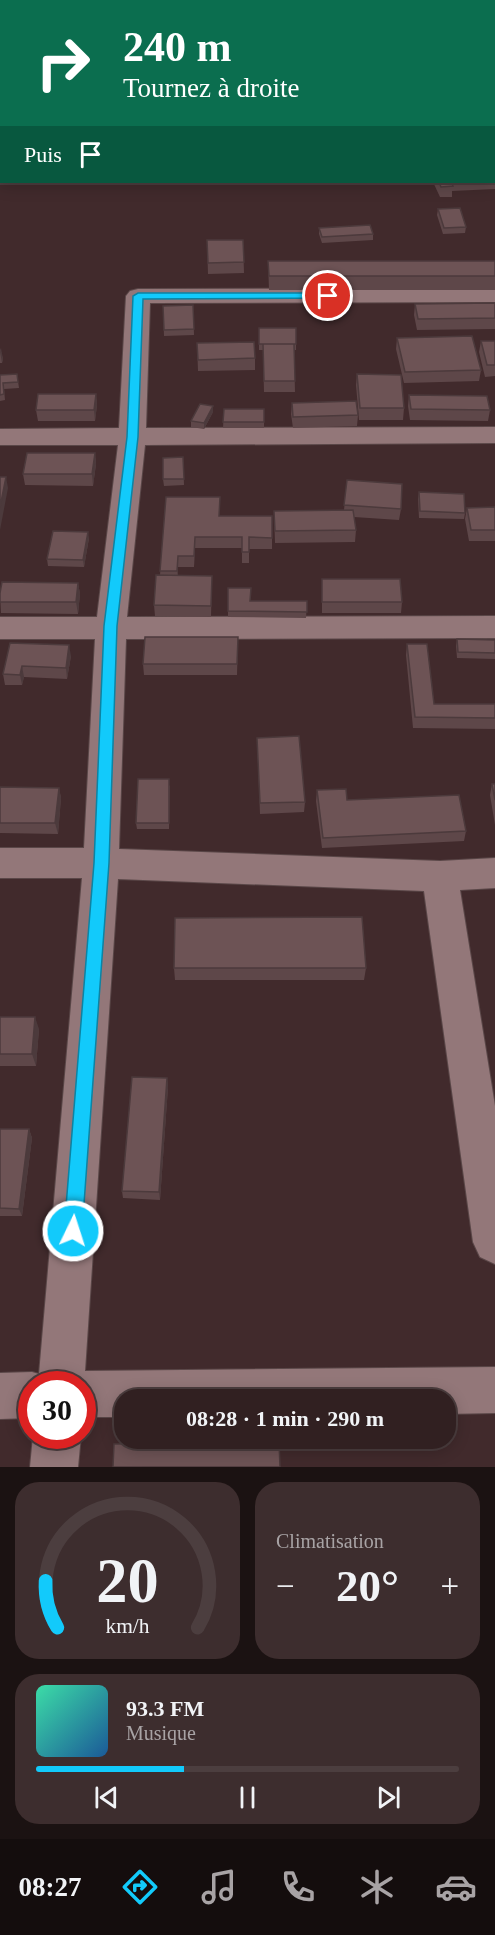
<!DOCTYPE html>
<html lang="fr">
<meta charset="utf-8">
<style>
body{margin:0;font-family:"Times New Roman",serif;background:#3d2d2e;color:#f1f3f6;height:100vh;display:flex;flex-direction:column;font-size:22px;white-space:nowrap}
*{box-sizing:border-box;margin:0}
p{font-size:20px;color:#a8a3a5}
.icon{flex:none;width:33px;height:33px;fill:none;stroke:currentColor;stroke-width:2;stroke-linecap:round;stroke-linejoin:round}
.map{position:relative;height:1467px;overflow:hidden}
.details{display:flex;flex-direction:column;gap:15px;padding:15px;background:#1b1212;flex:1}
.details>*{flex:none}
.banner{position:absolute;left:0px;top:0px;width:495px;height:183px;box-shadow:0 3px 15px #0003,0 0 0 2px #4c3e3f;background:#0b6e4f;color:#fff;overflow:hidden}
.speed{position:absolute;left:18px;top:1371px;display:flex;gap:12px;font-size:30px;font-weight:700;text-align:center}
.speed>*{display:grid;place-content:center;width:78px;height:78px;border-radius:50%;background:#312021;box-shadow:0 3px 15px #0003,0 0 0 2px #4c3e3f;line-height:1}
.speed .limit{border:9px solid #d22;background:#fff;color:#111}
.pin{position:absolute;display:grid;place-items:center;width:51px;height:51px;color:#fff;margin:-26px;border:3px solid #fff;border-radius:50%;box-shadow:0 2px 6px #0007}
.me{position:absolute;width:66px;margin:-33px;rotate:4deg;stroke-linejoin:round;filter:drop-shadow(0 0 4px #0008)}
.turn{display:flex;align-items:center;gap:21px;height:126px;padding:0 24px;font-size:27px}
.turn .icon{width:78px;height:78px;stroke-width:2.5}
.turn b{display:block;font-size:42px;line-height:51px}
.then{display:flex;align-items:center;height:57px;padding:0 24px;background:#0003;gap:12px;font-size:22px}
.big{font-size:45px;font-weight:600;line-height:1.1}
.details .widget{flex:1;display:flex;flex-direction:column;justify-content:center;gap:9px;min-width:0;padding:0 21px;border-radius:24px;background:#3d2d2e}
.details .dial{align-items:center;gap:0}
.dial svg{height:156px;overflow:visible;fill:none;stroke:#4c3e3f;stroke-width:7;stroke-linecap:round;text-anchor:middle}
.dial text{fill:#f1f3f6;stroke:none}
.song{display:flex;align-items:center;gap:18px}
.cover{width:72px;height:72px;border-radius:9px;background:linear-gradient(135deg,hsl(160 70% 55%),hsl(210 70% 35%))}
.played{height:6px;border-radius:3px;background:linear-gradient(90deg,#12cafb 35%,#4c3e3f 35%)}
.keys{display:flex;justify-content:space-around;direction:ltr}
.heat{display:flex;justify-content:space-between;align-items:center;font-size:33px;direction:ltr}
.details .tiles{flex:1;display:grid;gap:15px;grid-template-columns:1fr 1fr}
.widget:last-child{grid-column:span 2}
.trip{position:absolute;left:114px;top:1389px;width:342px;height:60px;border-radius:24px;background:#312021;box-shadow:0 3px 15px #0003,0 0 0 2px #4c3e3f;font-weight:600;line-height:60px;text-align:center}
.dock{display:flex;height:96px;justify-content:space-around;align-items:center;background:#140d0d;color:#a8a3a5}
.dock .icon{width:42px;height:42px}
.dock .active{color:#12cafb}
.dock b{font-size:27px;color:#f1f3f6}
.map>svg:first-child{display:block}
.lines{fill:none;stroke-linecap:round;stroke-linejoin:round}
.minor-casing{stroke:#5a4748;stroke-width:2}
.minor{fill:#937779;fill-rule:evenodd}
.wall{fill:#5e4749}
.shaded-wall{fill:#4c3a3c}
.building{fill:#6d5355;stroke:#4c3a3c;stroke-width:1.5}
.route{fill:#12cafb;stroke:#0c83a3;stroke-width:1.5}
</style>
<div class="map">
<svg width="495" height="1467" viewBox="0 0 495 1467">
<rect width="100%" height="100%" fill="#412a2c"/>
<g class="lines">
<defs>
<path id="minor" d="M495 288V302L150 303 146 428 495 427V443L145 445 127 617 495 616V638L126 639 119 849 440 861 495 858V888L460 890 495 1106V1264L480 1257 473 1242 424 891 118 879 85 1371 495 1367V1413L446 1414V1400H124V1417H82V1384H32V1418L0 1419V1373L32 1372 39 1374 82 878H0V848H84L95 639H0V617H97L118 445H0V429L119 428 126 296 130 291 138 289Z
M33 1436H81L78 1467H30Z"/>
</defs>
<!-- minor casing -->
<use href="#minor" class="minor-casing"/>
<!-- minor -->
<use href="#minor" class="minor"/>
</g>
<!-- wall -->
<path class="wall" d="M494 166H495V189L452 191V197H440L433 182H494Z
M438 209 466 227 465 233 443 234 437 215Z
M319 228 373 234V240L322 243 319 234Z
M207 240H243L244 273 208 274Z
M268 261H495V290H269Z
M495 303V329L417 330 414 315 415 304Z
M193 305 194 335 164 336 163 306Z
M259 328H296V350H294L295 392H264L263 350H259Z
M397 338 481 370 479 381 404 383 396 349Z
M481 341H495V376L485 377 479 352Z
M197 343 255 358V370L198 371Z
M0 348 3 359 2 363H0Z
M17 374 19 388 4 389 5 400 0 401V375Z
M357 374 404 408 403 420H359L356 385Z
M96 394 97 405 95 421H38L36 410Z
M409 395 490 410 488 421 410 420 408 406Z
M292 403 358 415 357 426 293 428 291 414Z
M224 409H264V428H223Z
M213 412 204 429 191 427V421Z
M95 453 96 464 93 486 25 485 23 474Z
M183 457 184 485 164 486 163 479Z
M347 480 401 509 399 520 354 517 356 530 355 542 275 543 274 511 344 510Z
M419 492 465 513 464 519 419 518 418 499Z
M166 497 220 516H272V549H249V563H242V548H195L194 567H178V575L212 576 211 617 155 616 154 605 160 575Z
M495 507V541H469L465 519 467 508Z
M89 538 84 567 48 566 47 559Z
M322 579 402 602 401 613H322Z
M78 583 80 594 78 614 1 613 0 593Z
M228 588 251 601H307L306 618 228 617Z
M238 637 237 675H144L143 664Z
M457 639 495 640V659L457 658 456 646Z
M10 643 71 656 67 679 24 677 22 685H5L3 674Z
M407 644 434 704H495V729L413 728 406 655Z
M257 738 305 802 304 812 260 814Z
M492 784H495V825L490 795Z
M170 785 169 829H137L136 823Z
M0 787 59 788 61 798 58 834 0 833Z
M317 790 347 800 466 831 464 841 322 848 316 801Z
M174 968H366L364 980H175Z
M0 1017 39 1029 36 1066H0Z
M167 1078 168 1087 160 1200 123 1198 122 1191Z
M0 1129H29L32 1138 22 1216H0Z"/>
<!-- shaded-wall -->
<path class="shaded-wall" d="M113 0H129V2H113Z
M352 0H398V2H343Z
M1 348 3 359 2 363 0 352Z
M96 394 97 405 95 421 94 410Z
M213 406V412L204 429V423Z
M95 453 96 464 93 486 92 474Z
M6 477 8 488 0 530V507Z
M88 532 89 538 84 567 83 560Z
M195 537V548L194 567V556Z
M178 556V567L177 582V571Z
M78 583 80 594 78 614 76 602Z
M69 645 71 656 67 679 66 668Z
M22 666 24 677 22 685 20 675Z
M59 788 61 798 58 834 55 823Z
M35 1017 39 1029 36 1066 32 1054Z
M167 1078 168 1087 160 1200 159 1192Z
M29 1129 32 1138 22 1216 19 1209Z"/>
<!-- building -->
<path class="building" d="M494 166H495V178H494Z
M439 182H451L453 186 441 187Z
M460 208 466 227 444 228 438 209Z
M370 225 373 234 322 237 319 228Z
M207 240H243L244 262 208 263Z
M268 261H495V276H269Z
M495 303V318L418 319 415 304Z
M193 305 194 329 164 330 163 306Z
M259 328H296V344H259Z
M472 336 481 370 405 372 397 338Z
M481 341H495V365H487Z
M254 342 255 358 198 360 197 343Z
M263 344H294L295 381H264Z
M17 374 18 382 3 383 4 394 0 395V375Z
M357 374 401 375 404 408H360Z
M38 394H96L94 410H36Z
M409 395 487 396 490 410 411 409Z
M356 401 358 415 293 417 292 403Z
M200 404 213 406 204 423 191 421Z
M224 409H264V422H223Z
M27 453H95L92 474H23Z
M183 457 184 479H163V458Z
M0 477H6L0 507Z
M347 480 402 484 401 509 344 505Z
M419 492 464 494 465 513 420 511Z
M166 497H220L219 516H272V538L249 537V552H242V537H195L194 556H178L177 571H160Z
M495 507V530H471L467 508Z
M353 510 356 530 275 531 274 511Z
M53 531 88 532 83 560 47 559Z
M156 575 212 576 211 606 154 605Z
M322 579H400L402 602H322Z
M2 582 78 583 76 602H0V593Z
M228 588H251L250 601H307V612L228 611Z
M145 637H238L237 664H143Z
M457 639 495 640V653L458 652Z
M10 643 69 645 66 668 22 666 20 675 3 674Z
M407 644H427L434 704H495V718L415 717Z
M299 736 305 802 260 803 257 738Z
M138 779H169V823H136Z
M492 784H495V800Z
M0 787 59 788 55 823H0Z
M346 789 347 800 459 795 466 831 323 838 317 790Z
M362 917 366 968H174L175 918Z
M0 1017H35L32 1054H0Z
M132 1077 167 1078 159 1192 122 1191Z
M0 1129H29L19 1209 0 1208Z
M279 1441 280 1467H113L114 1444Z"/>
<!-- route -->
<path class="route" d="M328 293 332 294V298L143 299 138 437 117 626 109 863 82 1231 79 1237 73 1240 66 1237 64 1231 94 863 104 626 127 437 133 296 138 293Z"/>
</svg>
<div class="speed"><div class="limit">30</div></div>
<div class="pin" style="left:328px;top:296px;background:#d93025"><svg class="icon" aria-label="arrive" viewBox="0 0 24 24"><path d="M6 21V4h12l-3 4 3 4H6"/></svg></div>
<svg class="me" style="left:73px;top:1231px" viewBox="-20 -20 40 40"><circle r="17" fill="#12cafb" stroke="#fff" stroke-width="3"/><path d="M0-11L8 9 0 5-8 9z" fill="#fff"/></svg>
<div class="trip">08:28 · 1 min · 290 m</div>
<div class="banner">
<div class="turn"><svg class="icon" aria-label="right" viewBox="0 0 24 24"><path d="M7 20v-9h11M14 6l5 5-5 5"/></svg><div><b>240 m</b>Tournez à droite</div></div>
<div class="then">Puis<svg class="icon" aria-label="arrive" viewBox="0 0 24 24"><path d="M6 21V4h12l-3 4 3 4H6"/></svg></div>
</div>
</div>
<section class="details">
<div class="tiles">
<div class="widget dial"><svg viewBox="0 0 100 80">
<path d="M14 69A42 42 0 1 1 86 69"/>
<path d="M14 69A42 42 0 0 1 8 45" stroke="#12cafb"/>
<text x="50" y="56" font-size="32" font-weight="700">20</text>
<text x="50" y="72" font-size="11">km/h</text>
</svg></div>
<div class="widget"><p>Climatisation</p>
<div class="heat"><a>−</a><b class="big">20°</b><a>+</a></div>
</div>
<div class="widget">
<div class="song"><i class="cover"></i><div><b>93.3 FM</b><p>Musique</p></div></div>
<div class="played"></div>
<div class="keys"><svg class="icon" aria-label="previous" viewBox="0 0 24 24"><path d="M18 5L8 12l10 7zM5 5v14"/></svg><svg class="icon" aria-label="pause" viewBox="0 0 24 24"><path d="M8 5v14M16 5v14"/></svg><svg class="icon" aria-label="next" viewBox="0 0 24 24"><path d="M6 5l10 7-10 7zM19 5v14"/></svg></div>
</div>
</div>
</section>
<nav class="dock">
<b>08:27</b>
<svg class="icon active" aria-label="directions" viewBox="0 0 24 24"><path d="M12 3l9 9-9 9-9-9zM9 14v-3h6M13 9l2 2-2 2"/></svg>
<svg class="icon" aria-label="music" viewBox="0 0 24 24"><path d="M9 18V5l10-2v13"/><circle cx="6" cy="18" r="3"/><circle cx="16" cy="16" r="3"/></svg>
<svg class="icon" aria-label="phone" viewBox="0 0 24 24"><path d="M5 4h4l2 5-3 2q2 4 5 5l2-3 5 2v4C11 20 4 13 5 4z"/></svg>
<svg class="icon" aria-label="climate" viewBox="0 0 24 24"><path d="M12 3v18M4 7l16 10M4 17L20 7"/></svg>
<svg class="icon" aria-label="car" viewBox="0 0 24 24"><path d="M5 17H2v-5l4-1 3-4h7l3 4 3 1v5h-3M9 17h6M6 11h13"/><circle cx="7" cy="17" r="2"/><circle cx="17" cy="17" r="2"/></svg>
</nav>
